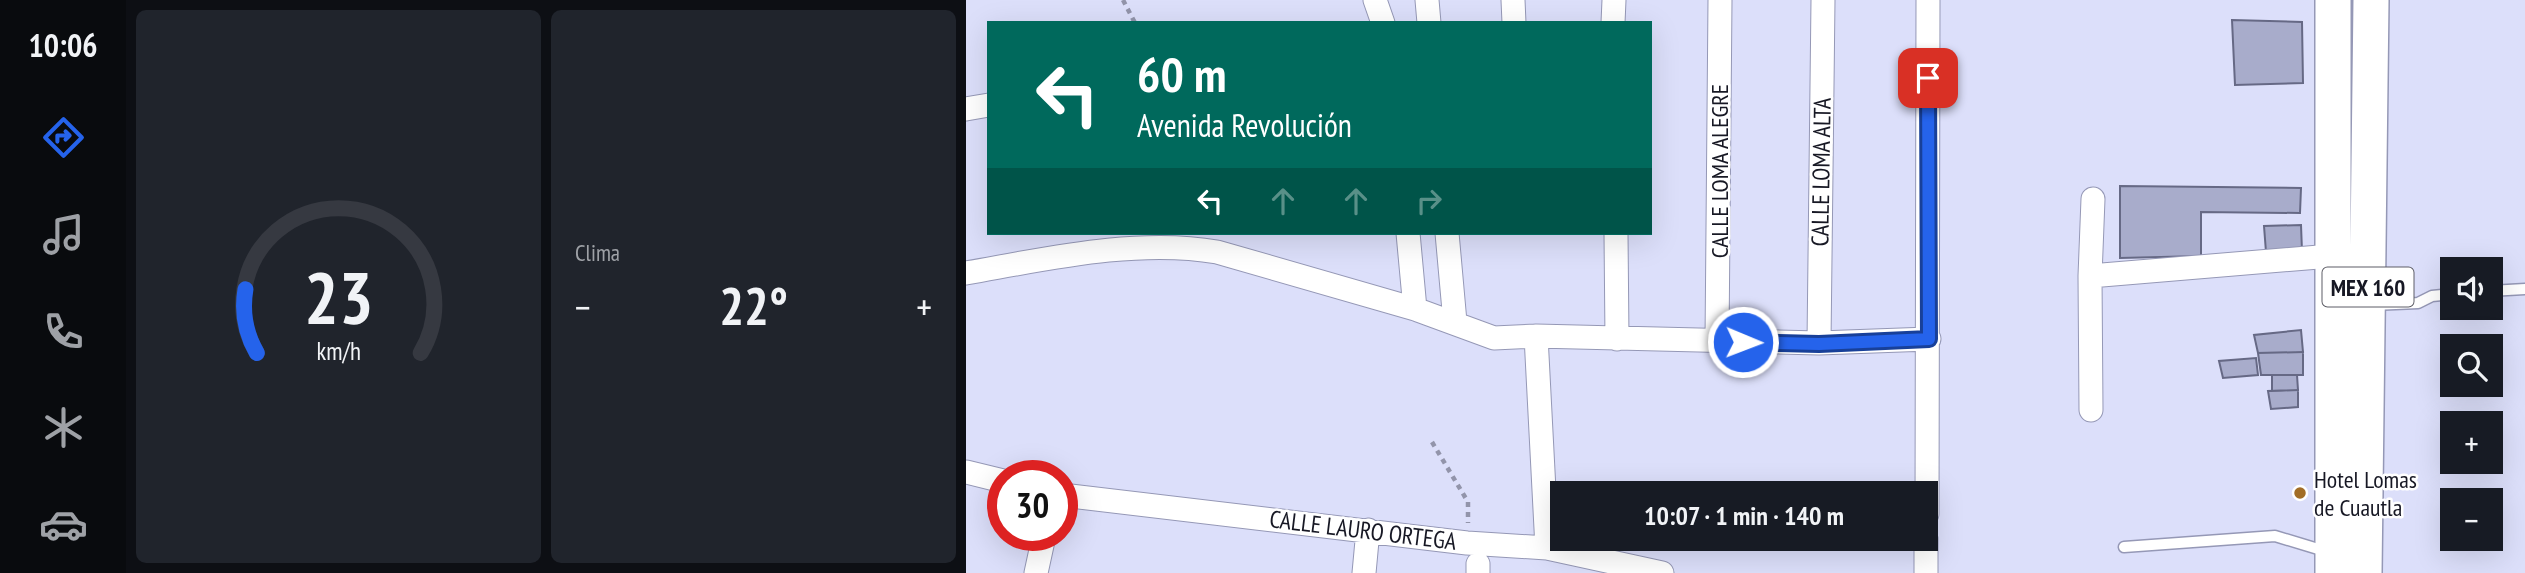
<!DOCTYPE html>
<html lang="es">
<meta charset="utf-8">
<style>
body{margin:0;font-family:"PT Sans Narrow",sans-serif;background:#20242c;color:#f1f3f6;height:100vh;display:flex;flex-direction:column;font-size:26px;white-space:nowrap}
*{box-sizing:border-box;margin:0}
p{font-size:23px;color:#9ea1a6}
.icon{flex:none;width:38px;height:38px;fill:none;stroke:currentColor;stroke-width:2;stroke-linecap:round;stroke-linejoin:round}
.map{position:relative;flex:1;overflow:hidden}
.side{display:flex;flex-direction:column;gap:10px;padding:10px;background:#0d0f14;width:840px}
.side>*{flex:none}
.guide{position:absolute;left:21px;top:21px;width:665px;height:214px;border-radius:0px;box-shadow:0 7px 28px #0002;background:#00695c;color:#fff;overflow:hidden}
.controls{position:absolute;left:1474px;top:257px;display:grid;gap:14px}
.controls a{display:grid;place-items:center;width:63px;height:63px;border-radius:0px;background:#171b24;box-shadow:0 7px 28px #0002;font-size:35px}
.speed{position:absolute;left:21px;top:460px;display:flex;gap:14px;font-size:35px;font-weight:700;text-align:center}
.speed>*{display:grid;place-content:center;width:91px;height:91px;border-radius:50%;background:#171b24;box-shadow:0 7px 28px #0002;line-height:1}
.speed .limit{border:10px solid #d22;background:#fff;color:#111}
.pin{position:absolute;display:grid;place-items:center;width:60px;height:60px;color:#fff;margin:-30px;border-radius:14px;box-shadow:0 4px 10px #0006}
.me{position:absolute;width:77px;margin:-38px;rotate:91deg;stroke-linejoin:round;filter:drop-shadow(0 0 5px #0008)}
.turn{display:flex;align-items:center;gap:24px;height:147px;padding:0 35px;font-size:32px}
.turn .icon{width:91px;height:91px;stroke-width:2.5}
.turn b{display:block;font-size:49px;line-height:60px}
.lanes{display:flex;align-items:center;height:66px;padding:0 35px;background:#0003;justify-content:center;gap:35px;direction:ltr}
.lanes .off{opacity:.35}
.big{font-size:52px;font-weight:800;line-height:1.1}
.side .widget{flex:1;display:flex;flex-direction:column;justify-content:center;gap:10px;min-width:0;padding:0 24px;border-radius:10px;background:#20242c}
.side .dial{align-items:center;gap:0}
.dial svg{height:182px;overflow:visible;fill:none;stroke:#363941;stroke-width:7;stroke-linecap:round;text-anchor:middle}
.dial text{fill:#f1f3f6;stroke:none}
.heat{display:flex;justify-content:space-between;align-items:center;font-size:38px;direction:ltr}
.side .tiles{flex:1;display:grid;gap:10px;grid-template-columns:repeat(2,1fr)}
.trip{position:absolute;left:584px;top:481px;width:388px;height:70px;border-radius:0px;background:#171b24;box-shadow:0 7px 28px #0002;font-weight:800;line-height:70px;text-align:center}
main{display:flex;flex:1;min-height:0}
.tab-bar{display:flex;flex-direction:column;width:126px;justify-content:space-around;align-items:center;background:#090b0e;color:#9ea1a6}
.tab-bar .icon{width:49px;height:49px}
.tab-bar .on{color:#2563eb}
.tab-bar b{font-size:32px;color:#f1f3f6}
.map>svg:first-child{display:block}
.building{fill:#a8accb;stroke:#666985;stroke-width:2}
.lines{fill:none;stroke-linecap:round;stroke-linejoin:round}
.lane-casing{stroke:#9598b6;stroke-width:13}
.street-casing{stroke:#9598b6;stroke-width:25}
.primary-casing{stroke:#9598b6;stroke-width:38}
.path{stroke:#9294aa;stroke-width:4.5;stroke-dasharray:5 5;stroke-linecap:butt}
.lane{stroke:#fff;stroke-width:10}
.street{stroke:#fff;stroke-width:23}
.primary{stroke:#fff;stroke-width:35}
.route-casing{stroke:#184099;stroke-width:18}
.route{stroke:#2563eb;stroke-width:12}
.poi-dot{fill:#a26d26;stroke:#fff;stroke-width:2.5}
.labels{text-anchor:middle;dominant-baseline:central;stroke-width:5;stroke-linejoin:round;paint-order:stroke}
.shield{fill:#fff;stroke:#5d5d66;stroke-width:2}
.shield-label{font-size:23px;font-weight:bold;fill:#171824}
.street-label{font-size:24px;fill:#171824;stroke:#fff}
.poi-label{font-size:24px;fill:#171824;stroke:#fff;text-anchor:start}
</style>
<main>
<nav class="tab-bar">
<b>10:06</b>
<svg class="icon on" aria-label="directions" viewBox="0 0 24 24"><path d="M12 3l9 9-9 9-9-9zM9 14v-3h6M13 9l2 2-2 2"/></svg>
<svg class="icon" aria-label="music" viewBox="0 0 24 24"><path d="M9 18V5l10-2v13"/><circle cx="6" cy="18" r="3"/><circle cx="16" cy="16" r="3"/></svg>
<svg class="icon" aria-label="phone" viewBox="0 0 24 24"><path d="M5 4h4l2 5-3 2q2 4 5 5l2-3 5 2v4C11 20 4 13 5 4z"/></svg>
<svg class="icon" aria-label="climate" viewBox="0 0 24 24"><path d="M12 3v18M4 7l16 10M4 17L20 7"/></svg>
<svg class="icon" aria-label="car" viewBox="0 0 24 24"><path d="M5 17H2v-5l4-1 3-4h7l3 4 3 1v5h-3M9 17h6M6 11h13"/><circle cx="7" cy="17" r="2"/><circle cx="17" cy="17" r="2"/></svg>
</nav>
<section class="side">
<div class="tiles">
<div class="widget dial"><svg viewBox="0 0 100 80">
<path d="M14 69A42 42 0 1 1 86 69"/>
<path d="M14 69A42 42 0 0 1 9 41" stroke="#2563eb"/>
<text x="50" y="56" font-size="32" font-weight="700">23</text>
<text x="50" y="72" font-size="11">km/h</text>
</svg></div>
<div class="widget"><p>Clima</p>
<div class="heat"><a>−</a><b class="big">22°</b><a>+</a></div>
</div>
</div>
</section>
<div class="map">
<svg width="1559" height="573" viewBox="0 0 1559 573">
<rect width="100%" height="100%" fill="#dcdffa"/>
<!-- building -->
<path class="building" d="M1266 20 1336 22 1337 83 1269 85Z
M1154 186 1335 188 1334 213 1235 212V256L1154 258Z
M1335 225 1336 251 1300 252 1298 226Z
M1335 330 1337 352 1292 353 1288 335Z
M1337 352V375H1295L1292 353Z
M1290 358 1292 375 1257 378 1253 361Z
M1306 375H1331L1332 390 1306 391Z
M1332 390V407L1305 409 1302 391Z"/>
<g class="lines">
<defs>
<path id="lane" d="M1524 291 1559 289
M1407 305 1452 303 1466 296 1486 294
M1158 547 1309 536 1362 552"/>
<path id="street" d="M409 0 417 23
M461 0 463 23
M547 0 548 23
M647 23 648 0
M0 109 23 105
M442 233 449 309
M481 233 489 322
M650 233 651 339
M0 273C80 259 171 238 251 252L449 309 528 338 570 336 853 343 963 339
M1124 276 1365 256
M570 336 581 548
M751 342 754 0
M853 343 857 0
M1125 410 1124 276 1127 199
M0 472 37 481
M96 495 501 543 581 548 696 573
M961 514 962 0
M70 573 78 536
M398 573 402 530
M512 573V564
M960 573V539"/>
<path id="primary" d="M1367 0V573
M1398 573 1405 0"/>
</defs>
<!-- lane casing -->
<use href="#lane" class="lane-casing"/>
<!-- street casing -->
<use href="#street" class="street-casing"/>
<!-- primary casing -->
<use href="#primary" class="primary-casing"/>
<!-- path -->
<path class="path" d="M157 0 169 23
M466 442 502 502V523"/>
<!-- lane -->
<use href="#lane" class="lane"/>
<!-- street -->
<use href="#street" class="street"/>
<!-- primary -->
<use href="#primary" class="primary"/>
</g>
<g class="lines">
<defs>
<path id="route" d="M777 342 853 344 963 339 962 78"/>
</defs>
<!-- route casing -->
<use href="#route" class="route-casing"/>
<!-- route -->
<use href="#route" class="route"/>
</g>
<!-- markers -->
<circle class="poi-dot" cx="1334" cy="493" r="7"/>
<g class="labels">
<!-- shield labels -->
<rect class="shield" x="1356.5" y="267.5" width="91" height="39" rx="5"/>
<g class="shield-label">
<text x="1402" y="287">MEX 160</text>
</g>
<!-- street labels -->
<g class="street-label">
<text transform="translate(753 171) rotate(-90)">CALLE LOMA ALEGRE</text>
<text transform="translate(855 172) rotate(-89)">CALLE LOMA ALTA</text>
<text transform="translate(397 530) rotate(7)">CALLE LAURO ORTEGA</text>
</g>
<!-- poi labels -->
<g class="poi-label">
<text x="1348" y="479">Hotel Lomas<tspan x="1348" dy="28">de Cuautla</tspan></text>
</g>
</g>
</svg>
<div class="controls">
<a><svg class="icon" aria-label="sound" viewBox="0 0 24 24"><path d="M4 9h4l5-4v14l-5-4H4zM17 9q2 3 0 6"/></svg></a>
<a><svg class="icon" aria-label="search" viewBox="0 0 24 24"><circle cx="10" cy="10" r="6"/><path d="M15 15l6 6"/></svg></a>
<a>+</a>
<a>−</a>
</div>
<div class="speed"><div class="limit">30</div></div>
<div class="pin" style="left:962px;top:78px;background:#d93025"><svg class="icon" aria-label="arrive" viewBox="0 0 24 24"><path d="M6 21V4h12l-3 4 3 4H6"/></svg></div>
<svg class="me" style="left:777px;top:342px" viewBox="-20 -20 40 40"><circle r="17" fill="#2563eb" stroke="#fff" stroke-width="3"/><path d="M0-11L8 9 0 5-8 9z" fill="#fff"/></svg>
<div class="trip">10:07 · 1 min · 140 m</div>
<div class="guide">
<div class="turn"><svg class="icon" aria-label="left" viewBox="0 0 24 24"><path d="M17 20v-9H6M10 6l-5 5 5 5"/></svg><div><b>60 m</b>Avenida Revolución</div></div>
<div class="lanes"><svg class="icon" aria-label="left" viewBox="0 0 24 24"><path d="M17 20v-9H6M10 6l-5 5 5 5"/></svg><svg class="icon off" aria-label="ahead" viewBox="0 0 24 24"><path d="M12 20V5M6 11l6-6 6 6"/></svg><svg class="icon off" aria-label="ahead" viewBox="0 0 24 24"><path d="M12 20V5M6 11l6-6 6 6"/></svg><svg class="icon off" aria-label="right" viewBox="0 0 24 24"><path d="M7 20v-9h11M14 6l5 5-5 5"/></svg></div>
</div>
</div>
</main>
